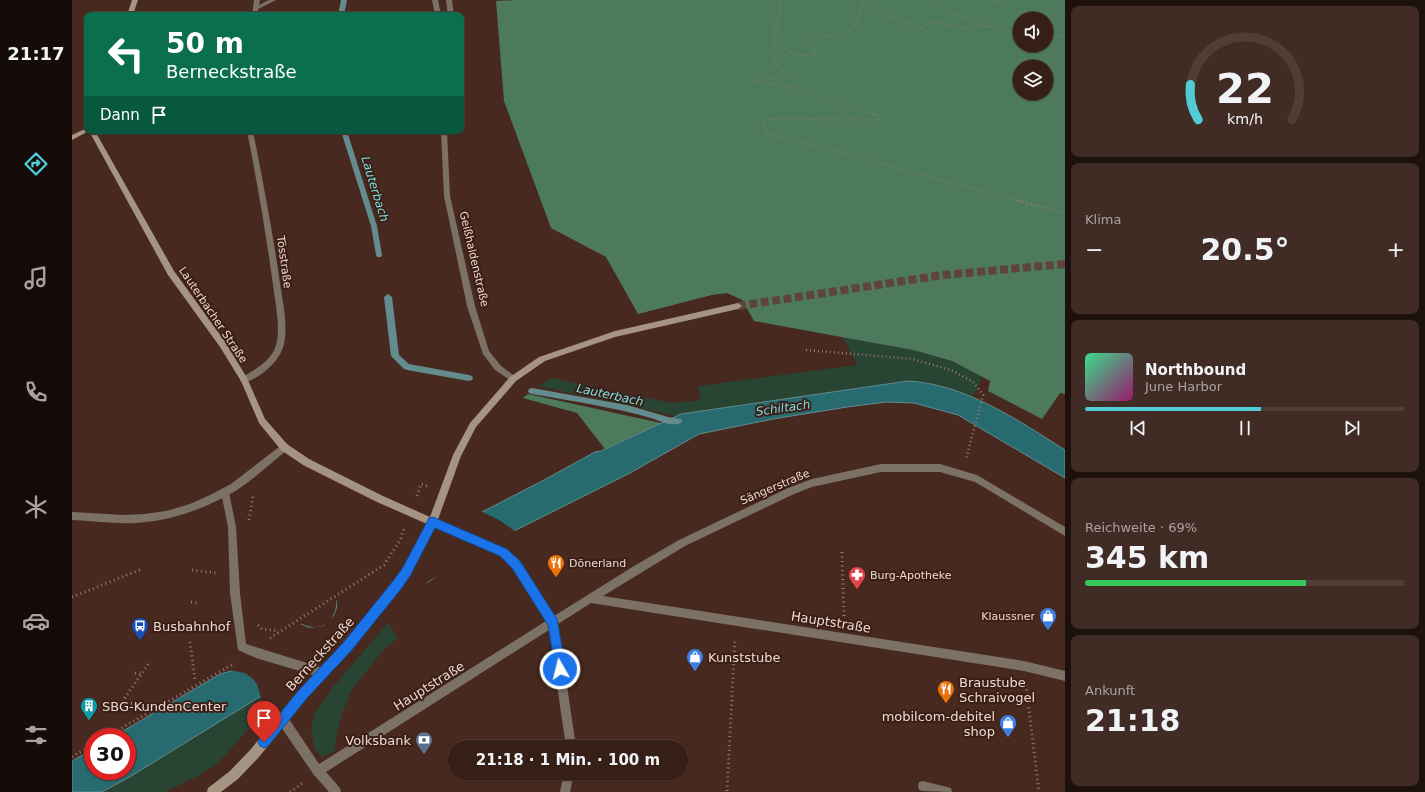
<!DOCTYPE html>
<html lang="de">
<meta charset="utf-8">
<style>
body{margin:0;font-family:"DejaVu Sans",sans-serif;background:#402c24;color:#f1f3f6;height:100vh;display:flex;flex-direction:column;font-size:15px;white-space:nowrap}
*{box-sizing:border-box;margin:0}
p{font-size:13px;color:#aaa2a1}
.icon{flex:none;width:22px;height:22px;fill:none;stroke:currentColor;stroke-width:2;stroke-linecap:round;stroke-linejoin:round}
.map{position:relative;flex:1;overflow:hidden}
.sheet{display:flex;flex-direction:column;gap:6px;padding:6px;background:#1d110d;width:360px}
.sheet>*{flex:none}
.guide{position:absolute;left:12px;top:12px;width:380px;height:122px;border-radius:8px;box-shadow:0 1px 3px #0004,0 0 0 1px #4f3d36;background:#0b6e4f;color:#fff;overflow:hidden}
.fabs{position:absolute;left:941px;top:12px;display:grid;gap:8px}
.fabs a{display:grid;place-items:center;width:40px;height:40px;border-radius:50%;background:#351f17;box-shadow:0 1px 3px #0004,0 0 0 1px #4f3d36;font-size:20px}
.speed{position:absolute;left:12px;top:728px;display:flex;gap:8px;font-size:20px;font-weight:700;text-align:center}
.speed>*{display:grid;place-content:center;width:52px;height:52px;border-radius:50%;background:#351f17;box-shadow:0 1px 3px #0004,0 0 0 1px #4f3d36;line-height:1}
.speed .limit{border:6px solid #d22;background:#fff;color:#111}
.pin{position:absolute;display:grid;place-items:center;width:34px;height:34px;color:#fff;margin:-41px -17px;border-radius:50% 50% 50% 0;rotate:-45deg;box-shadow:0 0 4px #0007}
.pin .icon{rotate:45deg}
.me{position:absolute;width:44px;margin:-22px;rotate:352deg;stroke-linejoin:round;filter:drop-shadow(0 0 3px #0008)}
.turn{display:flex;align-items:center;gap:14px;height:84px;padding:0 16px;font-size:18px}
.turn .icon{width:52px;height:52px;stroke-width:2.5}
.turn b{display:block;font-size:28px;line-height:34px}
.then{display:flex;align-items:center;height:38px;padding:0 16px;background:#0003;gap:8px;font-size:15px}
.big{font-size:30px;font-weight:700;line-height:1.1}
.sheet .widget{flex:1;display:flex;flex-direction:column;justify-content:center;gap:6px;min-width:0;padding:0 14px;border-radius:8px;background:#402c24}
.sheet .dial{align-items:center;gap:0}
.dial svg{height:104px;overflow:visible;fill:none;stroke:#4f3d36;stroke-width:7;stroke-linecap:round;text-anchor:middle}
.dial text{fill:#f1f3f6;stroke:none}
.song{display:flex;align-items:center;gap:12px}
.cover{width:48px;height:48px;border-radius:6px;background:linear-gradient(135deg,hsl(150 70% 55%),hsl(320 70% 35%))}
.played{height:4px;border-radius:2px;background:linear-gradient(90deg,#51ccd4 55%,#4f3d36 55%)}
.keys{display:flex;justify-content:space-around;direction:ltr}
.heat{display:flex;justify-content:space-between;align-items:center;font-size:22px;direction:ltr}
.charge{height:6px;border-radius:3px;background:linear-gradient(90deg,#34c759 69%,#4f3d36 0)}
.trip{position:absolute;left:376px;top:740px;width:240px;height:40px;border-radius:20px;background:#351f17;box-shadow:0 1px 3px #0004,0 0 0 1px #4f3d36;font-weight:700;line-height:40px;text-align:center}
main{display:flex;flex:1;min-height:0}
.tabs{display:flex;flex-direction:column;width:72px;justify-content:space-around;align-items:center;background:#150c09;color:#aaa2a1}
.tabs .icon{width:28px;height:28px}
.tabs .selected{color:#51ccd4}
.tabs b{font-size:18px;color:#f1f3f6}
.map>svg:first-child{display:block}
.green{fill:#284432}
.forest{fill:#4d795c;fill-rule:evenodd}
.water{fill:#276b70;stroke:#628c8d}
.pier{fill:#47291f}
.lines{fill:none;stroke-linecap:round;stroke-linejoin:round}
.stream{fill:#628c8d;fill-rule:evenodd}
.secondary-tunnel{stroke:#60433a;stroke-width:8;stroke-dasharray:8 3.5;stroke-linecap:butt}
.path-far2{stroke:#957b73;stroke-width:2;stroke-dasharray:0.5 2;stroke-linecap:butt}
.path-far1{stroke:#957b73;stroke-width:2.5;stroke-dasharray:1 3;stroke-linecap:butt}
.path{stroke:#957b73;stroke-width:3;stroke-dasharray:1 3.5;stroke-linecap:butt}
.lane{fill:#7b7165;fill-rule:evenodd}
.street{fill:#7b7165;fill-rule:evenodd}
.secondary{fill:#a49481;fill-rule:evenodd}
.route{fill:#1a73e8;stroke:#114b97}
.labels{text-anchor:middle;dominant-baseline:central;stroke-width:4;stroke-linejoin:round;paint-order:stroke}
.street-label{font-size:11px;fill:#edd9d2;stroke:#3c1f15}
.poi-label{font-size:11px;fill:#edd9d2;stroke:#3c1f15;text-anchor:start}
.water-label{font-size:12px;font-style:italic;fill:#76dee6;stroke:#3c1f15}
.near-street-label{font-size:13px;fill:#edd9d2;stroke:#3c1f15}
.near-poi-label{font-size:13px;fill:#edd9d2;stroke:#3c1f15;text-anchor:start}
</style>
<main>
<nav class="tabs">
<b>21:17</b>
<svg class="icon selected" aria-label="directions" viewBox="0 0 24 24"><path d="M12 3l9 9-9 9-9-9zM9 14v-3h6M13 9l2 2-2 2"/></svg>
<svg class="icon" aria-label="music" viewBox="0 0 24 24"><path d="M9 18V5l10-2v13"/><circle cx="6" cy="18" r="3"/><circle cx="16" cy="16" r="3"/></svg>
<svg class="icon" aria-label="phone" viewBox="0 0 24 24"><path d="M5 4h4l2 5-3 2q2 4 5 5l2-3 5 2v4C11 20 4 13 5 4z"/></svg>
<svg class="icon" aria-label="climate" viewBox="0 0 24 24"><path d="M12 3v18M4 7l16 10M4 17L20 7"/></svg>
<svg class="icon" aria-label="car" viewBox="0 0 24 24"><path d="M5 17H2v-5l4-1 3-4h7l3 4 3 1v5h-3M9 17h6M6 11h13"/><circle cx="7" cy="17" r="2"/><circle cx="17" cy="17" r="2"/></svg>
<svg class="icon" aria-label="filters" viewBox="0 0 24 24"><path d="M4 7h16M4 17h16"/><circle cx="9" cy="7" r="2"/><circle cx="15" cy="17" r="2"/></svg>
</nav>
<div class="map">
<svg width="993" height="792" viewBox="0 0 993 792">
<rect width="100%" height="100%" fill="#47291f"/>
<!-- green -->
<path class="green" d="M770 336 840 350 880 361 910 377 901 397 852 382 609 414 604 416 466 386 479 378 600 403 629 400 626 386 785 365Z
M316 623 326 638 313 648 279 691 269 716 264 737 263 751 249 757 243 749 239 732 242 714 261 687Z
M189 696 188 716 145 764 126 776 92 792H30L61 775Z"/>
<!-- forest -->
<path class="forest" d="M444 0H993V394L988 393 970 419 916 391 918 381 880 361 841 350 682 321 670 300 655 293 640 295 566 314 534 257 479 228 432 101 424 1ZM948 19H974V45H948ZM948 67H974V93H948Z
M456 394 589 423 533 449 505 413 451 398Z"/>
<!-- water -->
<path class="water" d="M836 381C893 384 946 420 993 450V478L886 415 842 403 814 402 775 407 701 419 627 434 558 473 442 531 441 530 313 608 189 696 61 775 30 792H0V761L21 749V771H55V737H41L148 674 159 671 229 624C249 634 265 622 265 600L411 513 410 512 472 480 523 452 529 451 609 414Z"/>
<!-- pier -->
<path class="pier" d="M408 511 427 520 444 532H441L374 573 358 580 346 590 314 610 189 698 185 684 180 678 173 673 157 670 228 624 237 628 251 626 262 616 265 608V599L408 513Z"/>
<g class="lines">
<!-- stream -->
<path class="stream" d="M269 0H275L272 15H266Z
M269 131H275L305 226 310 255 309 257H305L304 255 299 226Z
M316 294 320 297 327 355 337 364 397 375 400 376 401 378 400 380 397 381 335 370 332 369 319 356 312 297Z
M460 388 555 405 596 417 609 419 610 421 609 423C600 427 588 421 579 418 540 407 500 401 460 394L457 393 456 391 457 389Z"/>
<!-- secondary-tunnel -->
<path class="secondary-tunnel" d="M666 306 871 275 993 264"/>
<!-- path-far2 -->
<path class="path-far2" d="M797 0 813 15 849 28 860 22 891 28 913 26
M864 0 879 12 913 26 948 33
M915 0H938
M974 35 993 36
M701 43 724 55H743L744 52 737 45 743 37 749 34 765 38 785 24 792 0
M685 81 689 83 721 87 806 116 808 120 695 119 690 121 696 133 951 202
M679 82 713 76 715 74 702 61 701 43 708 8 706 0"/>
<!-- path-far1 -->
<path class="path-far1" d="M947 201 993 213
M734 350 840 359 879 370 901 382 911 395 894 459"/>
<!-- path -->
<path class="path" d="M345 496 349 484 355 486
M177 520 181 495
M770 552 772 619
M120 570 144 573
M0 597 70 569
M119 602 126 603
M186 625 190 629 207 631
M198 638 312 565 328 540 332 529
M118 642 123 680
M63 673 69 674
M954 685 967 792
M50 702 77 663
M32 703 80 704 84 707
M34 737 163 663
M0 757 21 744
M655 791 663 639
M218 792 232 782"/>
<!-- lane -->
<path class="lane" d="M153 488 156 489 157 492 164 527 168 593 174 644 251 668 255 669 256 673 255 677 251 678 184 658 166 650 158 593 156 527 149 492 150 489Z
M851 781 879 788 880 792 851 791 847 790 846 786 847 782Z"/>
<!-- street -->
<path class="street" d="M182 0H188L187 5 197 0H204L186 9V15H180Z
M360 0H366L369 15H363Z
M374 0H380L382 15H376Z
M175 131H181C191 182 201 233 208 284 211 303 216 325 212 344 208 362 188 378 172 383L169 382 168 380 169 378C182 370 200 361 204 345 209 326 203 303 201 285 194 233 185 182 175 131Z
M369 131H375L378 196 403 306 417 351 429 366 444 377 445 379 444 381 441 382 423 370 411 354 395 306 372 196Z
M212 443 215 444 216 447 215 450C199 463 183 478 165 490 135 508 99 521 64 523 43 524 21 521 0 520V512L52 515 72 514 94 511 118 504 138 495 159 484Z
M809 464H868L905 475 993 527V536L903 482 868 472H809L740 487 722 494 613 546 531 596 952 661 993 671V681L952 671 519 603 486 624 504 747H494L477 630 254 772 268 788 269 792H257L242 775 207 724 206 720 207 716 211 715 215 716 247 764 474 621 441 567 428 556 358 525 357 522 358 519 361 518 364 519 434 550 447 561 482 616 562 566 607 540 716 488 740 479Z
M492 773H502L498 792H488Z"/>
<!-- secondary -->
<path class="secondary" d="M60 0H66L61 15H55Z
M15 128V131H23L102 271 154 343 175 378 193 419 215 444 237 459 311 496 358 517 381 455 398 423 438 377 467 357 543 331 666 303 670 306 666 309 543 337 473 361 444 381 404 427 389 456 364 525 337 576 328 588 278 650 235 698 187 757 166 779 149 792H135L136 788 158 771 179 749 227 690 272 644 331 570 355 524 305 502 231 465 209 450 187 423 169 381 148 347 96 275 17 131 0 140V135Z"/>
</g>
<!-- route -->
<path class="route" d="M361 517 435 549 448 561 485 619 494 669 492 673 488 675 484 673 476 625 440 568 428 556 363 528 338 576 329 589 279 651 235 698 196 746 192 748 188 746 186 742 188 738 227 690 271 643 321 581 330 569 357 518Z"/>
<!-- icons -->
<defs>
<symbol id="restaurant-pin" viewBox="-11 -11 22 30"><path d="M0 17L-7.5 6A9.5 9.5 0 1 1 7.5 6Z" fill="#e8710a" stroke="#3c1f15"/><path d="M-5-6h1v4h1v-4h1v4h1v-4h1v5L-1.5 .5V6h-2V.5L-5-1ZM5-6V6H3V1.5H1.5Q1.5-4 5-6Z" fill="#fff"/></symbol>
<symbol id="pharmacy-pin" viewBox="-11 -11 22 30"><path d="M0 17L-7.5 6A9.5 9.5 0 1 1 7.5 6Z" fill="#e0444e" stroke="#3c1f15"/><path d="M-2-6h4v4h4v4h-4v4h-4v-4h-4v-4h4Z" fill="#fff"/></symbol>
<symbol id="shop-pin" viewBox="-11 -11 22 30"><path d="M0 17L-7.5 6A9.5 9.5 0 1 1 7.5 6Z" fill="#3f7fe0" stroke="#3c1f15"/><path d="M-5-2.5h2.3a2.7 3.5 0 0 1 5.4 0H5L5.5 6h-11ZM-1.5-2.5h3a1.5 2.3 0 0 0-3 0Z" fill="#fff"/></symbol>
<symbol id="bus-pin" viewBox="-11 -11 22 30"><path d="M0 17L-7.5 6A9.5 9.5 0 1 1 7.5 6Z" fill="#1a4fb4" stroke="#3c1f15"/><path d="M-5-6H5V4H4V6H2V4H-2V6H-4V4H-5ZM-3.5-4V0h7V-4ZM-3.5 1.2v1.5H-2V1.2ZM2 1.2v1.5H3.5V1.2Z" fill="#fff"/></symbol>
<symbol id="building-pin" viewBox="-11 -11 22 30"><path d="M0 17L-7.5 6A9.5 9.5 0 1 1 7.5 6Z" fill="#0f9aa8" stroke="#3c1f15"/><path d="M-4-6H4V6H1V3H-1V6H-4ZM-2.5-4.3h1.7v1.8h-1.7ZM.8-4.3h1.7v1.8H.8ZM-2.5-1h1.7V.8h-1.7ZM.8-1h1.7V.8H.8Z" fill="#fff"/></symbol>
<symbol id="bank-pin" viewBox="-11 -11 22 30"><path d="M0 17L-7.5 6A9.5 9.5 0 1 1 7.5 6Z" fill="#5c6f8a" stroke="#3c1f15"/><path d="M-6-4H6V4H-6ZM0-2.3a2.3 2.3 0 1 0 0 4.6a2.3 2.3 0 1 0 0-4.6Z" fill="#fff"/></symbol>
</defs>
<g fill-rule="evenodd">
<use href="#restaurant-pin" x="474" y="553" width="20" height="27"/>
<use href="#pharmacy-pin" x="775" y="565" width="20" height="27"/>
<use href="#shop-pin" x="966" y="606" width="20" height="27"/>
<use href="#bus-pin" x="58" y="616" width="20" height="27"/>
<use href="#shop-pin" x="613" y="647" width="20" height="27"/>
<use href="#restaurant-pin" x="864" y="679" width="20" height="27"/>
<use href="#building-pin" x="7" y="696" width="20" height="27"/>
<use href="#shop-pin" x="926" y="713" width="20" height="27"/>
<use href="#bank-pin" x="342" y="730" width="20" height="27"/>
</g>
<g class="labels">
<!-- street labels -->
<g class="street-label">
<text transform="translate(402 259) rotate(77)">Geißhaldenstraße</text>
<text transform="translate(212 262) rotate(82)">Tösstraße</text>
<text transform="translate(141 315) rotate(56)">Lauterbacher Straße</text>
<text transform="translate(703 487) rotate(-23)">Sängerstraße</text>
</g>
<!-- poi labels -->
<g class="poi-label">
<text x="497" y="563">Dönerland</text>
<text x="798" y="575">Burg-Apotheke</text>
<text x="963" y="616" text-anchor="end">Klaussner</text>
</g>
<!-- water labels -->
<g class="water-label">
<text transform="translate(303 189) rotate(73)">Lauterbach</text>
<text transform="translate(538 395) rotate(12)">Lauterbach</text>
<text transform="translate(711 408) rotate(-8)">Schiltach</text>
</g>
<!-- near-street labels -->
<g class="near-street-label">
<text transform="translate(759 622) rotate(9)">Hauptstraße</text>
<text transform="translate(248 654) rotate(-48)">Berneckstraße</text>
<text transform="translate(357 686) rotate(-32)">Hauptstraße</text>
</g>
<!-- near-poi labels -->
<g class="near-poi-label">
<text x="81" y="626">Busbahnhof</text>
<text x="636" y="657">Kunststube</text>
<text x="887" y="682">Braustube<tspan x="887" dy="15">Schraivogel</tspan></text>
<text x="30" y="706">SBG-KundenCenter</text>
<text x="923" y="716" text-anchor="end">mobilcom-debitel<tspan x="923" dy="15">shop</tspan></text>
<text x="339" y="740" text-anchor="end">Volksbank</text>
</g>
</g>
</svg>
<div class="fabs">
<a><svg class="icon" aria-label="sound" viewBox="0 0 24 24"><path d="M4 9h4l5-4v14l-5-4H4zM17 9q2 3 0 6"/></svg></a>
<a><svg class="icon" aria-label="layers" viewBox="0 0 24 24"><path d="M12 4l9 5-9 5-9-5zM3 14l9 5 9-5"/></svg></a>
</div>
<div class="speed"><div class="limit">30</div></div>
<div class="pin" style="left:192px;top:742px;background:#d93025"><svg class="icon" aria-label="arrive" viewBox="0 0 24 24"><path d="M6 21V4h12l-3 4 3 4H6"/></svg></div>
<svg class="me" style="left:488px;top:669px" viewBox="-20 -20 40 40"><circle r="17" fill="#1a73e8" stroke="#fff" stroke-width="3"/><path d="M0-11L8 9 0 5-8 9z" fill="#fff"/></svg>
<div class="trip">21:18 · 1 Min. · 100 m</div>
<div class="guide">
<div class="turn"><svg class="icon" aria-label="left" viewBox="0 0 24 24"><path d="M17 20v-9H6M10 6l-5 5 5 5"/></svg><div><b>50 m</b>Berneckstraße</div></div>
<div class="then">Dann<svg class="icon" aria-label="arrive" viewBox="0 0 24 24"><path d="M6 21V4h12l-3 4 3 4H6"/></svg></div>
</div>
</div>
<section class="sheet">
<div class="widget dial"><svg viewBox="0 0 100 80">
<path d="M14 69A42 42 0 1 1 86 69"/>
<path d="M14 69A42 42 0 0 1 8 42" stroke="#51ccd4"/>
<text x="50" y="56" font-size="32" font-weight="700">22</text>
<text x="50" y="72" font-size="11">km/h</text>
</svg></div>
<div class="widget"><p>Klima</p>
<div class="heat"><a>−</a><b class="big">20.5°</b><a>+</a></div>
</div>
<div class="widget">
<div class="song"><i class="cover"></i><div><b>Northbound</b><p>June Harbor</p></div></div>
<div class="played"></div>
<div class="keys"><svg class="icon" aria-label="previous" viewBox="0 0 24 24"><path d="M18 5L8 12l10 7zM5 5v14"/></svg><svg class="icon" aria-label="pause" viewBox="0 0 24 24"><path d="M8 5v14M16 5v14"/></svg><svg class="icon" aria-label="next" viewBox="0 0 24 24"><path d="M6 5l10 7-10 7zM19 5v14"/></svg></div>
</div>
<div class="widget"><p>Reichweite · 69%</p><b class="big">345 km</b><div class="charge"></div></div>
<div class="widget"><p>Ankunft</p><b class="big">21:18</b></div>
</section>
</main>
